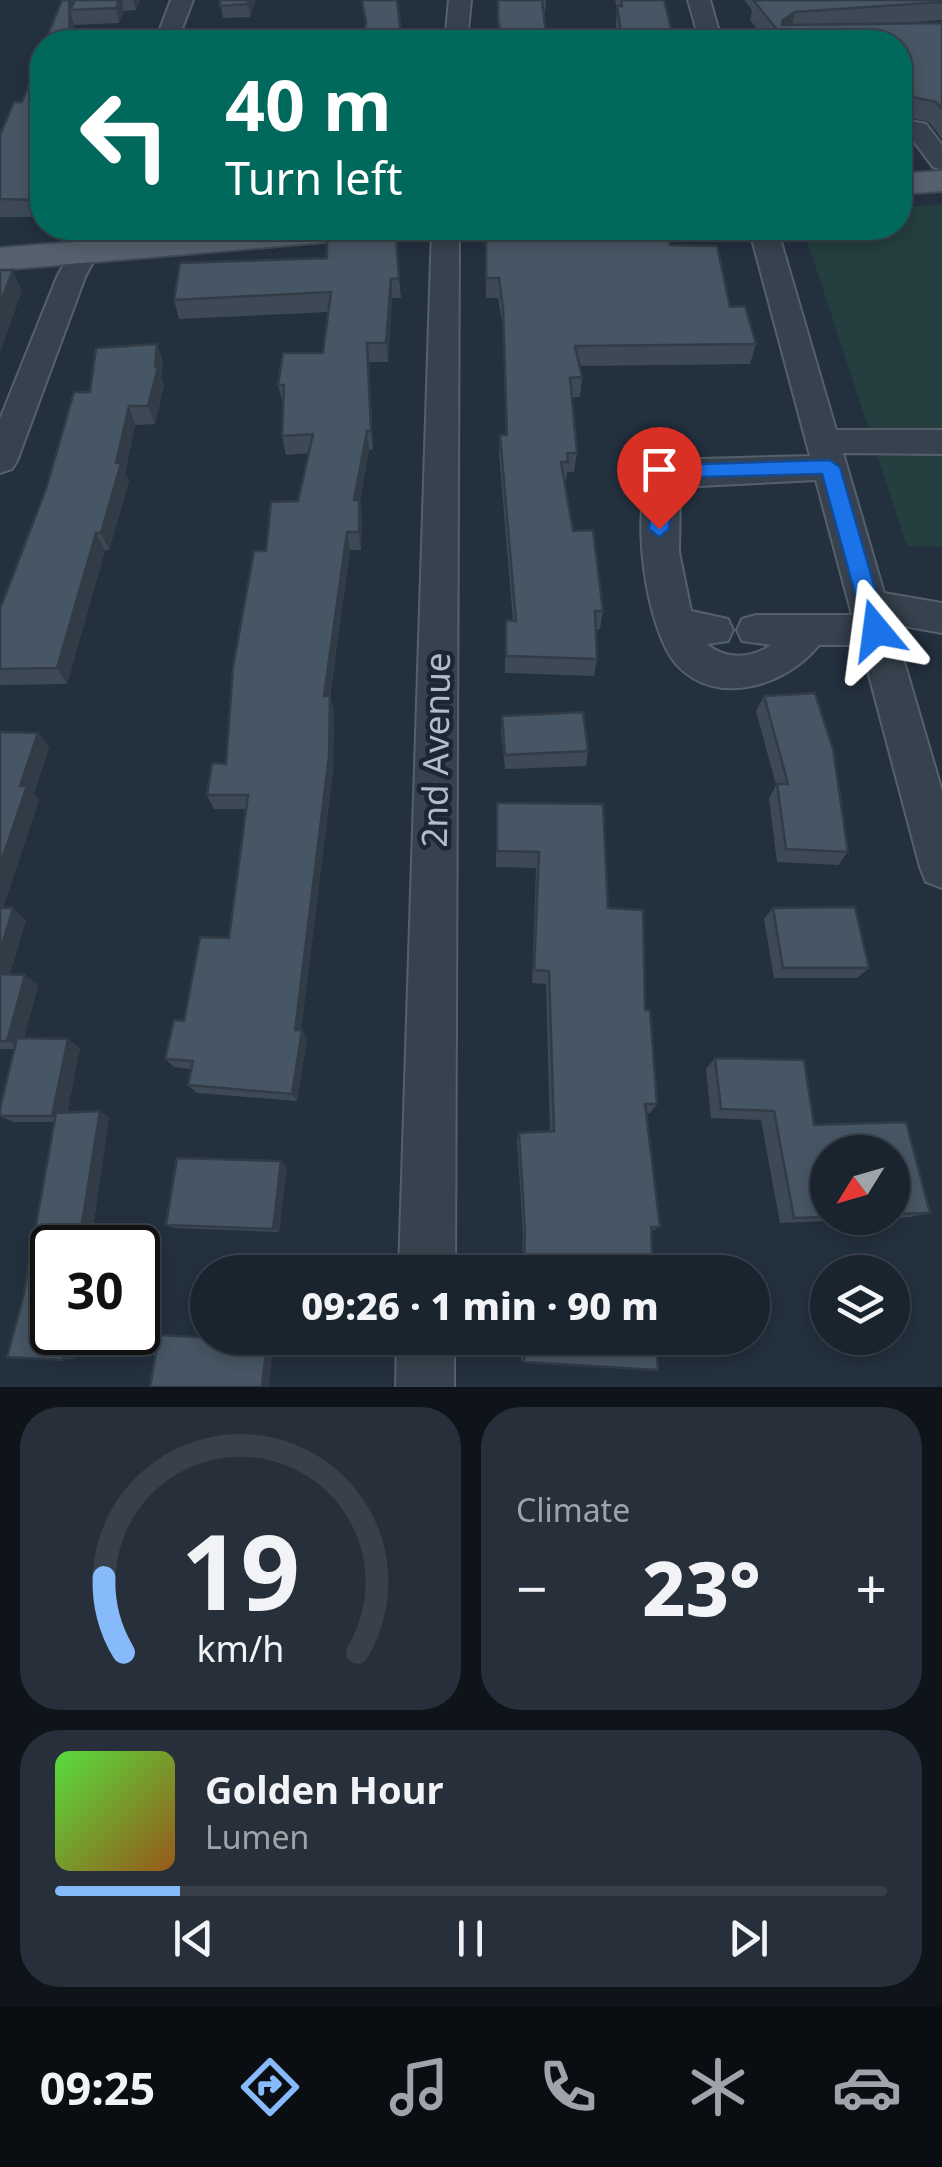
<!DOCTYPE html>
<meta charset="utf-8">
<style>
body{margin:0;font-family:"Noto Sans",sans-serif;background:#27303a;color:#f1f3f6;height:100vh;display:flex;flex-direction:column;font-size:38px;white-space:nowrap}
*{box-sizing:border-box;margin:0}
p{font-size:32px;color:#9fa4aa}
.icon{flex:none;width:55px;height:55px;fill:none;stroke:currentColor;stroke-width:2;stroke-linecap:round;stroke-linejoin:round}
.map{position:relative;height:1387px;overflow:hidden}
.panel{display:flex;flex-direction:column;gap:20px;padding:20px;background:#0e1419;flex:1}
.panel>*{flex:none}
.top-card{position:absolute;left:30px;top:30px;width:882px;height:210px;border-radius:40px;box-shadow:0 5px 15px #0003,0 0 0 2px #38414a;background:#00695c;color:#fff;overflow:hidden}
.needle{width:65px;rotate:233deg}
.controls{position:absolute;left:810px;top:1135px;display:grid;gap:20px}
.controls a{display:grid;place-items:center;width:100px;height:100px;border-radius:50%;background:#1a242e;box-shadow:0 5px 15px #0003,0 0 0 2px #38414a;font-size:50px}
.speed{position:absolute;left:30px;top:1225px;display:flex;gap:20px;font-size:50px;font-weight:700;text-align:center}
.speed>*{display:grid;place-content:center;width:130px;height:130px;border-radius:50%;background:#1a242e;box-shadow:0 5px 15px #0003,0 0 0 2px #38414a;line-height:1}
.speed .limit{border:5px solid #111;border-radius:15px;background:#fff;color:#111}
.pin{position:absolute;display:grid;place-items:center;width:85px;height:85px;color:#fff;margin:-102px -42px;border-radius:50% 50% 50% 0;rotate:-45deg;box-shadow:0 0 10px #0007}
.pin .icon{rotate:45deg}
.me{position:absolute;width:110px;margin:-55px;rotate:344deg;stroke-linejoin:round;filter:drop-shadow(0 0 8px #0008)}
.turn{display:flex;align-items:center;gap:35px;height:210px;padding:0 30px;font-size:45px}
.turn .icon{width:130px;height:130px;stroke-width:2.5}
.turn b{display:block;font-size:70px;line-height:85px}
.big{font-size:75px;font-weight:800;line-height:1.1}
.panel .tile{flex:1;display:flex;flex-direction:column;justify-content:center;gap:15px;min-width:0;padding:0 35px;border-radius:40px;background:#27303a}
.panel .dial{align-items:center;gap:0}
.dial svg{height:260px;overflow:visible;fill:none;stroke:#38414a;stroke-width:7;stroke-linecap:round;text-anchor:middle}
.dial text{fill:#f1f3f6;stroke:none}
.song{display:flex;align-items:center;gap:30px}
.cover{width:120px;height:120px;border-radius:15px;background:linear-gradient(135deg,hsl(110 70% 55%),hsl(30 70% 35%))}
.played{height:10px;border-radius:5px;background:linear-gradient(90deg,#87bafb 15%,#38414a 15%)}
.keys{display:flex;justify-content:space-around;direction:ltr}
.heat{display:flex;justify-content:space-between;align-items:center;font-size:55px;direction:ltr}
.panel .tiles{flex:1;display:grid;gap:20px;grid-template-columns:1fr 1fr}
.tile:last-child{grid-column:span 2}
.trip{position:absolute;left:190px;top:1255px;width:580px;height:100px;border-radius:50px;background:#1a242e;box-shadow:0 5px 15px #0003,0 0 0 2px #38414a;font-weight:800;line-height:100px;text-align:center}
.menu{display:flex;height:160px;justify-content:space-around;align-items:center;background:#0a0e12;color:#9fa4aa}
.menu .icon{width:70px;height:70px}
.menu .current{color:#87bafb}
.menu b{font-size:45px;color:#f1f3f6}
.map>svg:first-child{display:block}
.green{fill:#253e3f}
.lines{fill:none;stroke-linecap:round;stroke-linejoin:round}
.minor-casing{stroke:#55606c;stroke-width:4}
.major-casing{stroke:#404b57;stroke-width:4}
.minor{fill:#37424e;fill-rule:evenodd}
.major{fill:#55616e;fill-rule:evenodd}
.wall{fill:#3d4a56;fill-rule:evenodd}
.shaded-wall{fill:#323c46}
.building{fill:#475664;stroke:#323c46;stroke-width:2.5}
.route{fill:#1a73e8;stroke:#114b97;stroke-width:2.5}
.labels{text-anchor:middle;dominant-baseline:central;stroke-width:9;stroke-linejoin:round;paint-order:stroke}
.street-label{font-size:35px;fill:#b3bdc9;stroke:#1c2733}
</style>
<div class="map">
<svg width="942" height="1387" viewBox="0 0 942 1387">
<rect width="100%" height="100%" fill="#23303e"/>
<!-- green -->
<path class="green" d="M942 204V547L907 546 803 228H900V208Z"/>
<g class="lines">
<defs>
<path id="minor" d="M171 0H193L177 42H155Z
M449 0H471L467 42H445Z
M688 0H710L722 42H700Z
M900 119 926 124 942 145V170L933 167 909 135 900 133Z
M84 228H111L85 277 17 461 12 469 0 473V419L57 277Z
M432 228H459L455 1272H399Z
M749 228H777L836 430H942V454L843 453 884 593 942 603V633L893 624 942 791V888L926 882 920 867 861 645H819C787 685 716 709 676 664 646 629 629 509 652 469L701 459 810 456ZM816 480 852 615H756L742 619 737 630 742 641 771 645C751 659 726 660 707 644L728 641 733 630 728 619 691 611 679 552 680 487Z
M397 1338H454V1387H396Z"/>
<path id="major" d="M942 171V191L900 194V174Z
M253 228H390L385 235 373 238 0 270V248Z"/>
</defs>
<!-- minor casing -->
<use href="#minor" class="minor-casing"/>
<!-- major casing -->
<use href="#major" class="major-casing"/>
<!-- minor -->
<use href="#minor" class="minor"/>
<!-- major -->
<use href="#major" class="major"/>
</g>
<!-- wall -->
<path class="wall" d="M75 0H140L136 10 124 11 119 23 74 25V42H45Z
M220 0H256L250 17 223 18Z
M497 0H546L545 13H544L547 42H498Z
M615 0H664L673 37 672 42H615L617 8Z
M744 0H942V20L900 23H942V139L929 122 900 116V42H767L750 20 752 10Z
M42 50V217H0V135L22 102Z
M485 228 670 245 730 307 756 344 750 364 579 366 582 377 580 397H572L577 453 574 472H567L566 481H564L573 531 603 611 600 629H596L597 659 594 676 505 673 506 620H513L499 454 500 435H506L503 327 498 298H486Z
M399 278 401 298H392L388 362H369L373 449 369 450 360 501 362 518 361 550H350L330 696 334 712 333 771 301 1030 307 1039 297 1101 197 1093 188 1085 191 1069 174 1067 165 1059 229 938 246 809H214L207 795 226 764 266 551 298 501 309 453 286 455 282 436 283 404 278 385 323 353 328 312 179 319 174 300Z
M157 344 163 362 161 378 164 385 155 424 135 425 125 473 129 481 109 550H105L67 684 0 685V609L90 392Z
M764 696 848 852 838 865 777 862 769 798 776 785 756 711Z
M502 716 588 751 586 766 505 769 501 731Z
M0 732 38 733 49 748 34 793 39 800 3 908 26 920 10 974 25 975 38 985 24 1038 80 1048 67 1113 109 1117 90 1248H52L75 1359 23 1298 55 1122H13L0 1116V1108L15 1049H0Z
M497 803 608 908 645 1010 657 1104 650 1113H646L660 1227 651 1231 653 1272H522L523 1233 517 1140 519 1133 550 1132 546 984 532 983 536 868 496 867Z
M773 908 869 968 857 978H774L764 919Z
M715 1058 804 1060 814 1125 906 1122 930 1213 910 1217 780 1223 761 1120 711 1118 706 1069ZM828 1152H892V1218H828Z
M287 1167 279 1232 176 1228 166 1225Z
M521 1338H656L524 1362 521 1361Z"/>
<!-- shaded-wall -->
<path class="shaded-wall" d="M69 0H73L74 10H70L74 25V42H70Z
M119 0H122L124 11 119 23 116 8Z
M133 0H140L136 10Z
M249 0H256L250 17 248 4Z
M795 12 791 31 782 36 783 20Z
M908 96 900 116V108L903 99Z
M42 192V212L38 200Z
M13 270 22 291 0 353V304Z
M391 279 392 298 388 362 386 343Z
M367 343 369 362 373 449 371 431Z
M157 344 163 362 161 378 164 385 155 424 148 406Z
M129 406 135 425 125 473 129 481 109 550 101 533Z
M367 431 369 450 360 501 362 518 361 550 354 500Z
M347 532 350 550 327 712 324 696Z
M96 533 105 550 67 684 57 668Z
M330 696 334 712 333 771 300 1039 295 1030Z
M38 733 49 748 34 793 39 800 0 917V865L20 786Z
M13 908 26 920 7 984 0 979V952Z
M25 975 38 985 21 1049 7 1041Z
M302 1030 307 1039 297 1101 292 1094Z
M68 1039 80 1048 65 1122 52 1116Z
M100 1111 109 1117 90 1248H78Z
M281 1161 287 1167 279 1232 273 1229Z
M69 1332H81L75 1359 63 1360Z
M267 1341H274L269 1387H262Z"/>
<!-- building -->
<path class="building" d="M62 0H69L70 42H45Z
M75 0H119L116 8 70 10Z
M220 0H249L248 4 220 6Z
M362 0H397L402 42H362L366 22Z
M498 0H542L547 42H503L498 22Z
M621 0H664L673 37H669L670 42H618L616 32H621L617 6H622Z
M763 0H942V2L795 12 783 20 782 25 942 23V109L936 102 908 96 900 100V42H787L754 1Z
M42 50V192L38 200 0 199V135L14 102H22Z
M486 228H666L670 245 717 246 730 307 745 306 756 344 575 346 582 377 570 378 577 453H567L568 462H561L573 531 593 530 603 611H595L597 659 506 656V620L516 621 500 435H507L503 308 499 278H486Z
M396 237 399 278 391 279 386 343H367L371 431H367L354 500H359V532H347L324 696H330L329 756 295 1030H302L292 1094 188 1085 193 1061 165 1059 174 1020 184 1021 200 937 229 938 248 795H207L212 763 226 764 233 667 254 551H266L271 502 298 501 313 434 282 436 284 385H278L283 353H323L331 292 174 300 180 263 327 258V240Z
M0 270H13L0 304Z
M157 344 155 367H158L148 406H129L116 463H121L101 533H96L57 668 0 669V609L46 489 74 392H90L96 348Z
M815 693 833 749 848 852 786 849 777 784H788L764 696Z
M583 712 588 751 505 755 502 716Z
M0 732 38 733 20 786H27L0 865Z
M497 803 603 804 608 908 643 910 645 1010H650L657 1104H645L660 1227H651L653 1272H524L525 1229 519 1133 554 1131 549 971 534 970 539 852 497 851Z
M855 907 869 968H783L773 908Z
M0 908H13L0 952Z
M0 974 25 975 7 1041H0Z
M17 1038 68 1039 52 1116H0V1108Z
M715 1058 804 1060 814 1125 906 1122 930 1213 892 1214V1152H828V1217L794 1218 774 1111 721 1109Z
M100 1111 78 1248H52V1332H69L63 1360 7 1357 23 1298 56 1113Z
M177 1158 281 1161 273 1229 166 1225Z
M159 1335 267 1341 262 1387H150Z
M524 1338H656L658 1370 524 1362Z"/>
<!-- route -->
<path class="route" d="M830 460 840 467 887 630 883 636 876 639 865 630 822 474 701 477 673 483 669 529 659 537 649 529 657 473 701 464Z"/>
<g class="labels">
<!-- street labels -->
<g class="street-label">
<text transform="translate(435 750) rotate(-89)">2nd Avenue</text>
</g>
</g>
</svg>
<div class="controls">
<a><svg class="needle" viewBox="-14 -14 28 28"><path d="M0-13l5 13h-10z" fill="#e53935"/><path d="M0 13l5-13h-10z" fill="#9fa4aa"/></svg></a>
<a><svg class="icon" aria-label="layers" viewBox="0 0 24 24"><path d="M12 4l9 5-9 5-9-5zM3 14l9 5 9-5"/></svg></a>
</div>
<div class="speed"><div class="limit">30</div></div>
<div class="pin" style="left:659px;top:529px;background:#d93025"><svg class="icon" aria-label="arrive" viewBox="0 0 24 24"><path d="M6 21V4h12l-3 4 3 4H6"/></svg></div>
<svg class="me" style="left:876px;top:630px" viewBox="-20 -20 40 40"><path d="M0-17L14 15 0 8-14 15z" fill="#1a73e8" stroke="#fff" stroke-width="4"/></svg>
<div class="trip">09:26 · 1 min · 90 m</div>
<div class="top-card">
<div class="turn"><svg class="icon" aria-label="left" viewBox="0 0 24 24"><path d="M17 20v-9H6M10 6l-5 5 5 5"/></svg><div><b>40 m</b>Turn left</div></div>
</div>
</div>
<section class="panel">
<div class="tiles">
<div class="tile dial"><svg viewBox="0 0 100 80">
<path d="M14 69A42 42 0 1 1 86 69"/>
<path d="M14 69A42 42 0 0 1 8 46" stroke="#87bafb"/>
<text x="50" y="56" font-size="32" font-weight="700">19</text>
<text x="50" y="72" font-size="11">km/h</text>
</svg></div>
<div class="tile"><p>Climate</p>
<div class="heat"><a>−</a><b class="big">23°</b><a>+</a></div>
</div>
<div class="tile">
<div class="song"><i class="cover"></i><div><b>Golden Hour</b><p>Lumen</p></div></div>
<div class="played"></div>
<div class="keys"><svg class="icon" aria-label="previous" viewBox="0 0 24 24"><path d="M18 5L8 12l10 7zM5 5v14"/></svg><svg class="icon" aria-label="pause" viewBox="0 0 24 24"><path d="M8 5v14M16 5v14"/></svg><svg class="icon" aria-label="next" viewBox="0 0 24 24"><path d="M6 5l10 7-10 7zM19 5v14"/></svg></div>
</div>
</div>
</section>
<nav class="menu">
<b>09:25</b>
<svg class="icon current" aria-label="directions" viewBox="0 0 24 24"><path d="M12 3l9 9-9 9-9-9zM9 14v-3h6M13 9l2 2-2 2"/></svg>
<svg class="icon" aria-label="music" viewBox="0 0 24 24"><path d="M9 18V5l10-2v13"/><circle cx="6" cy="18" r="3"/><circle cx="16" cy="16" r="3"/></svg>
<svg class="icon" aria-label="phone" viewBox="0 0 24 24"><path d="M5 4h4l2 5-3 2q2 4 5 5l2-3 5 2v4C11 20 4 13 5 4z"/></svg>
<svg class="icon" aria-label="climate" viewBox="0 0 24 24"><path d="M12 3v18M4 7l16 10M4 17L20 7"/></svg>
<svg class="icon" aria-label="car" viewBox="0 0 24 24"><path d="M5 17H2v-5l4-1 3-4h7l3 4 3 1v5h-3M9 17h6M6 11h13"/><circle cx="7" cy="17" r="2"/><circle cx="17" cy="17" r="2"/></svg>
</nav>
